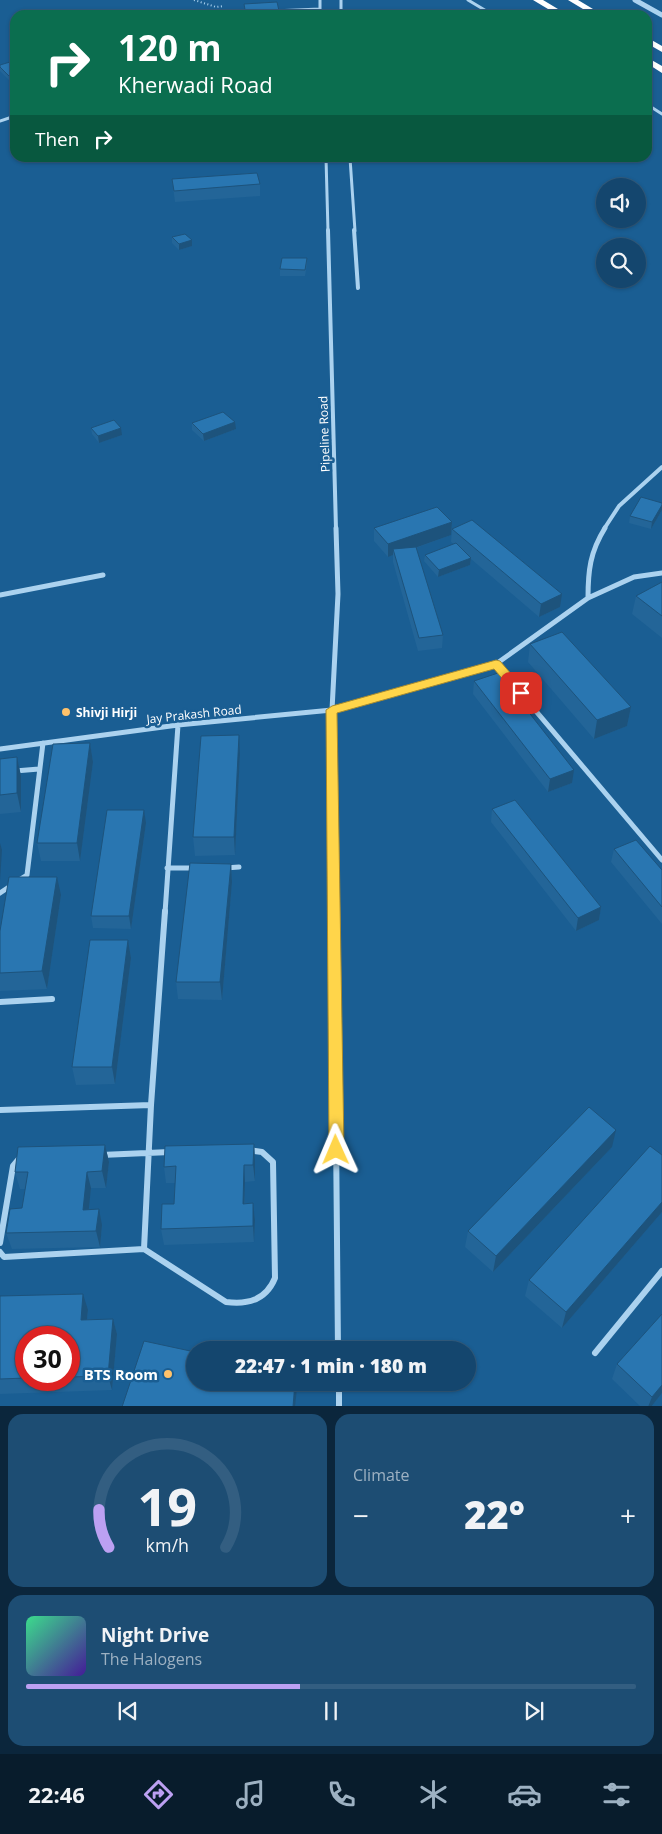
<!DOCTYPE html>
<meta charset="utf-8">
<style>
body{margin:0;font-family:"Open Sans",sans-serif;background:#1d4d73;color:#f1f3f6;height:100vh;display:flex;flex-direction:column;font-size:19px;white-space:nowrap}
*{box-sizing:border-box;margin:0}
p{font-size:16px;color:#9db1c2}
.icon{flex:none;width:28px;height:28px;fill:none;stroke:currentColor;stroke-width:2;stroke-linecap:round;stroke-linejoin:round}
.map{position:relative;height:1406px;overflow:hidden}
.sheet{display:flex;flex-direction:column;gap:8px;padding:8px;background:#0b263c;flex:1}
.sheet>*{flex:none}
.top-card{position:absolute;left:10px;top:10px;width:642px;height:152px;border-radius:15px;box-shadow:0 1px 4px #0004,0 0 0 1px #335e81;background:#0b6e4f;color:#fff;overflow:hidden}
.tools{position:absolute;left:596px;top:178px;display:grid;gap:10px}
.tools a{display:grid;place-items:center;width:50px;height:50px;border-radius:50%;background:#14466e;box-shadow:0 1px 4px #0004,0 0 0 1px #335e81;font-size:25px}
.speed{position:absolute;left:15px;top:1326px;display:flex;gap:10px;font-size:25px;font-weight:700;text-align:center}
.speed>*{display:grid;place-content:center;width:65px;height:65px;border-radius:50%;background:#14466e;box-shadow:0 1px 4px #0004,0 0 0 1px #335e81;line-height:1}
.speed .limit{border:8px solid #d22;background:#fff;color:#111}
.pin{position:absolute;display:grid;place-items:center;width:42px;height:42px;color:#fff;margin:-21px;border-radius:10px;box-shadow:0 2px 8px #0006}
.me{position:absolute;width:55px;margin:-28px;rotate:359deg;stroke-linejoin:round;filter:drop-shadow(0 0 4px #0008)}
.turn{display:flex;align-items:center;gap:18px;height:105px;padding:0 25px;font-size:22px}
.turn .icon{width:65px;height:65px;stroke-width:2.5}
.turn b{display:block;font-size:35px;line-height:42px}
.then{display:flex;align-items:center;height:48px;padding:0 25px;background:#0003;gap:10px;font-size:19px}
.big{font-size:38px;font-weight:800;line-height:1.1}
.sheet .card{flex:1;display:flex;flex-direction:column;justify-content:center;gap:8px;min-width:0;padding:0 18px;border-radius:15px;background:#1d4d73}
.sheet .dial{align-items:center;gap:0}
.dial svg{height:130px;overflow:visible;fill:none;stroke:#335e81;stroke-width:7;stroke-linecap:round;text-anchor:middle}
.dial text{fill:#f1f3f6;stroke:none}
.song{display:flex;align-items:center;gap:15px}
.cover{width:60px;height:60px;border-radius:8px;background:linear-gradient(135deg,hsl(150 70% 55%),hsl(260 70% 35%))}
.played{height:5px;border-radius:2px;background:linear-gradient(90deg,#bca0f2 45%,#335e81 45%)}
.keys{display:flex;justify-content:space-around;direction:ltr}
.heat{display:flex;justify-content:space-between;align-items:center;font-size:28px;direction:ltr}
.sheet .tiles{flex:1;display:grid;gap:8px;grid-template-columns:1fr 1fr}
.card:last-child{grid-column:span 2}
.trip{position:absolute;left:186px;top:1341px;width:290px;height:50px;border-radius:25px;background:#14466e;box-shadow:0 1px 4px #0004,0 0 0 1px #335e81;font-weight:800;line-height:50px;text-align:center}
.menu{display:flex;height:80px;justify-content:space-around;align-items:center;background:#081c2c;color:#9db1c2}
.menu .icon{width:35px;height:35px}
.menu .active{color:#bca0f2}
.menu b{font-size:22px;color:#f1f3f6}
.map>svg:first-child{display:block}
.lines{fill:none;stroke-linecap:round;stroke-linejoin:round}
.path{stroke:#abd2ef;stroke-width:2;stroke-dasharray:1 2.5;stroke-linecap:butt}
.minor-far3{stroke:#abd2ef;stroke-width:3}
.minor-far2{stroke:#abd2ef;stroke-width:4}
.minor-far1{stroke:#abd2ef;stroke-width:5}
.minor{stroke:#abd2ef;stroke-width:6}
.tertiary{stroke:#abd2ef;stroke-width:5}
.motorway{fill:#fff;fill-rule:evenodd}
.wall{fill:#236598;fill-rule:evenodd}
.shaded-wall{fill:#1d537c}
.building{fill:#2976b1;stroke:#1d537c}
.route{fill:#ffd54a;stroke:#a68a30}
.poi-dot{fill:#ffc26a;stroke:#1a5e93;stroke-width:2}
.labels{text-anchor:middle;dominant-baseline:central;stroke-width:5;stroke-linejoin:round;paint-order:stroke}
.street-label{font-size:12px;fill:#fff;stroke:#1a5e93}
.poi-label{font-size:12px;font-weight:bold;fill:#fff;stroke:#1a5e93;text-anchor:start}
.near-poi-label{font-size:15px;font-weight:bold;fill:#fff;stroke:#1a5e93;text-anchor:end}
</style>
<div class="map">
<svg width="662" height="1407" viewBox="0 0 662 1407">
<rect width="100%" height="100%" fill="#1a5e93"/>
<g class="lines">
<!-- path -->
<path class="path" d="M194 0 216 7 224 6"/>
<!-- minor-far3 -->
<path class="minor-far3" d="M320 0V15
M341 0V15
M468 0 493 15
M273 11 320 9
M236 15 237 12 249 11
M648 105 662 114
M0 121 15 116
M326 158 328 231
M350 158 355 231"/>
<!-- minor-far2 -->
<path class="minor-far2" d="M328 230 336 529
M354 230 358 288
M604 529 619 506 662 467"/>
<!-- minor-far1 -->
<path class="minor-far1" d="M0 595 103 575
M588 598C588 571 590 552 605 528
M496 664 588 598 634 577 662 573
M0 749 178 725 332 710 496 664 662 860
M15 771 39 769
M167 868H194
M225 868 239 867
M19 880 27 875 43 743
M0 893 12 885
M165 913 178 725
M334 913 332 710 338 594 336 528"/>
<!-- minor -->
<path class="minor" d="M334 911 338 1350
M0 1002 52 999
M151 1105 144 1249 226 1302C248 1305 266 1300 275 1278L273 1162 262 1152 248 1150
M0 1110 151 1105 165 911
M101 1155 170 1152
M0 1243 13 1166 18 1160 23 1159
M0 1252 4 1257 144 1249
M595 1353 662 1271
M339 1382V1407"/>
<!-- tertiary -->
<path class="tertiary" d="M635 0 662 15"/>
<!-- motorway -->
<path class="motorway" d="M533 0H543L568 15H558Z
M568 0H578L603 15H593Z
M648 38 662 46V52L648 44Z
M648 58 662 66V73L648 64Z"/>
</g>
<!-- wall -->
<path class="wall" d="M10 62V81L0 71V65Z
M172 179 260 184V196L175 202Z
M172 237 192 246 179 250 172 243Z
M307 258V264L305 276H280V269Z
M192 423 236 429 204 441 192 430Z
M91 428 122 435 99 443 92 434Z
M662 510 651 529 629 523 630 516Z
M452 522 451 535 416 548 443 635 442 648 418 651 393 562V555L388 557 374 541V528Z
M452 529 560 607 539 617 471 559 470 565 438 577 424 561 425 555 454 544 451 542Z
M662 582V638L632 614 636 596Z
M530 644 631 707 627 726 594 739 528 662Z
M474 681 572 783 548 792 473 694Z
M90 743 93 762 80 861H41L37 843Z
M240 754 235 855 195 856 193 837Z
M17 757 21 776V812L0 814V759Z
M492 809 601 907 599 920 576 931 491 822Z
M146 823 131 929 93 928 91 916Z
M614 849 662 870V924L611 862Z
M231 864 232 882 222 1000 178 999 176 982Z
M61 895 47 989 0 991V931Z
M128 940 131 958 115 1084 76 1085 72 1067Z
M254 1144 255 1161V1181L245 1182V1204L253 1203 255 1220 254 1242 164 1245 161 1229 174 1204 175 1183H166L164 1167Z
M105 1145 109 1162 106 1188H91L88 1209 102 1225 100 1247 12 1249 6 1233 22 1208 25 1189H20L15 1172Z
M612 1147 493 1272 465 1247 468 1231Z
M662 1155V1212L562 1328 525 1296 529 1280Z
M0 1296 88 1310 87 1319H113L117 1334 112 1390 0 1394ZM26 1338H69V1380H26Z
M662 1314V1393L651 1407H641L612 1379 617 1364Z"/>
<!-- shaded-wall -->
<path class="shaded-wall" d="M15 75V80L10 81 9 76Z
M192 240V246L179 250V244Z
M235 422 236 429 204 441 203 434Z
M121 428 122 435 99 443 98 436Z
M662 505V510L651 529 652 522Z
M452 522 451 535 395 555 393 549V555L388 557V544Z
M471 558 470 565 438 577 439 570Z
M562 594 560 607 539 617 541 604Z
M631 707 627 726 594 739 597 720Z
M239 735 240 754 235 855 234 837Z
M90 743 93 762 80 861 77 843Z
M17 757 21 776V812L17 793Z
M574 770 572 783 548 792 550 779Z
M144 810 146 823 131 929 129 916Z
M0 843 2 850 0 881Z
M231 864 232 882 222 1000 220 982Z
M57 877 61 895 47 989 42 971Z
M601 907 599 920 576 931 578 918Z
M128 940 131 958 115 1084 112 1067Z
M616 1130 612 1147 493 1272 496 1256Z
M254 1144 255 1161V1181L253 1165Z
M105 1145 109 1162 106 1188 102 1171Z
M244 1165 245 1182 244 1220 243 1204Z
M87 1172 91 1188 87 1226 83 1210Z
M662 1202V1212L562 1328 566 1312Z
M253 1203 255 1220 254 1242 253 1226Z
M99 1209 102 1225 100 1247 96 1231Z
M83 1294 88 1310 85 1335 81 1320Z
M113 1319 117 1334 112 1390 108 1376Z
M295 1382H297V1388L295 1407H293Z
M662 1385V1393L651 1407H648L652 1397Z"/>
<!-- building -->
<path class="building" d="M277 2 280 15H246L244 4Z
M10 62 15 67V75L9 76 0 67V65Z
M257 173 260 184 174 191 172 179Z
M185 234 192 240 179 244 172 237Z
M282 258H307L305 270 280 269Z
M223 412 235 422 203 434 192 423Z
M114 420 121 428 98 436 91 428Z
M641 497 662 503V505L652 522 630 516Z
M437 507 452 522 388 544 374 528Z
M472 520 562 594 541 604 452 529Z
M456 543 471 558 439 570 425 555Z
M416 547 443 635 419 638 393 549Z
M662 582V616L636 596Z
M562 632 631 707 597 720 530 644Z
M498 673 574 770 550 779 474 681Z
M239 735 234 837H193L201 736Z
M90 743 77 843H37L53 744Z
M17 757V793L0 795V759Z
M515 800 601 907 578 918 492 809Z
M107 810H144L129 916H91Z
M636 840 662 870V907L614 849Z
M190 863 231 864 220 982H176Z
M9 877H57L42 971 0 973V931Z
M90 940H128L112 1067H72Z
M589 1107 616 1130 496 1256 468 1231Z
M254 1144 253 1165H244L243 1204 253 1203V1226L161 1229 162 1204H174L176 1166 164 1167 165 1146Z
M105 1145 102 1171 87 1172 83 1210 99 1209 96 1231 6 1233 10 1209 22 1208 28 1172H15L18 1147Z
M650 1146 662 1155V1202L566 1312 529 1280Z
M83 1294 81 1320 113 1319 108 1376 69 1377V1338H26V1378L0 1379V1296Z
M662 1314V1385L652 1397 617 1364Z
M144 1341 195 1352V1382H295L293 1407H122Z"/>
<!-- route -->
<path class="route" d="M496 660 500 661 525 690 526 693 525 696H517L494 669 337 713 344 1150 341 1155 336 1157 331 1155 329 1150 326 710 332 706Z"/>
<!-- markers -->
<g class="poi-dot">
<circle cx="66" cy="712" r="5"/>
<circle cx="168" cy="1374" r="5"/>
</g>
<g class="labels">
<!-- street labels -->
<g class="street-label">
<text transform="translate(324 434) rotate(-92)">Pipeline Road</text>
<text transform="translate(194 714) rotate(-6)">Jay Prakash Road</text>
</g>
<!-- poi labels -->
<g class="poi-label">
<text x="76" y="712">Shivji Hirji</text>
</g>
<!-- near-poi labels -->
<g class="near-poi-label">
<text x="158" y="1374">BTS Room</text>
</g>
</g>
</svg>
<div class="tools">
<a><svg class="icon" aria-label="sound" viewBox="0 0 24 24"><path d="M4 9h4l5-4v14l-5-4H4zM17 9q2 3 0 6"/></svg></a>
<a><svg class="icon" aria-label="search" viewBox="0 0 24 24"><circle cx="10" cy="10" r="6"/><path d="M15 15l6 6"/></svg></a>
</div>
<div class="speed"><div class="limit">30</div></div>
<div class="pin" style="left:521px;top:693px;background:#d93025"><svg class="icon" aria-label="arrive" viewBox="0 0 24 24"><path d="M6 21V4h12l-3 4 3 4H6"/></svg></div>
<svg class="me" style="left:336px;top:1150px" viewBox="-20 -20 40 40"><path d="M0-17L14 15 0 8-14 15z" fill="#ffd54a" stroke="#fff" stroke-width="4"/></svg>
<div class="trip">22:47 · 1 min · 180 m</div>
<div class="top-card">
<div class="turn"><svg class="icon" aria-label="right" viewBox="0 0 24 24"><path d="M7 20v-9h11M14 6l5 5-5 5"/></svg><div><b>120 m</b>Kherwadi Road</div></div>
<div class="then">Then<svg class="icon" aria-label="right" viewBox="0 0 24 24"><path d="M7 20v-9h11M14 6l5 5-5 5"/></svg></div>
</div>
</div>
<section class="sheet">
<div class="tiles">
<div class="card dial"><svg viewBox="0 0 100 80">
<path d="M14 69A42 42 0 1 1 86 69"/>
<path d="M14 69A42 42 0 0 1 8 46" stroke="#bca0f2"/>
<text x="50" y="56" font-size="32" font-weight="700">19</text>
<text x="50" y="72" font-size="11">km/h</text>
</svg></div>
<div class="card"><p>Climate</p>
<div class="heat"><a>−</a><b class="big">22°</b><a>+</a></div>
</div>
<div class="card">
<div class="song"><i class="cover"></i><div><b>Night Drive</b><p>The Halogens</p></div></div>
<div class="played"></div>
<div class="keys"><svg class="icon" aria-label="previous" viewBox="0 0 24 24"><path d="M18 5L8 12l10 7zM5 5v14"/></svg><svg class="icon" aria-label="pause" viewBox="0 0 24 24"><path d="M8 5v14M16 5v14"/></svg><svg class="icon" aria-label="next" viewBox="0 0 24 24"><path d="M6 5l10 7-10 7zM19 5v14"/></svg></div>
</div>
</div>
</section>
<nav class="menu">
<b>22:46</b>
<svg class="icon active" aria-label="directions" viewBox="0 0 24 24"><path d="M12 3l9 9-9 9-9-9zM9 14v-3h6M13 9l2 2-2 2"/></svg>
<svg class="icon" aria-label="music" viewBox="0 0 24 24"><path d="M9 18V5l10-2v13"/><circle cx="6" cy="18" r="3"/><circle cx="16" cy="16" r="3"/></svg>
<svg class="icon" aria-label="phone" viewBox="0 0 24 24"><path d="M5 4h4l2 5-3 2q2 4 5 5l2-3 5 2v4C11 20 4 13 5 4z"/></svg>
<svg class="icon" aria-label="climate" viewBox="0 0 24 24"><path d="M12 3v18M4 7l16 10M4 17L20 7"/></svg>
<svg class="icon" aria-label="car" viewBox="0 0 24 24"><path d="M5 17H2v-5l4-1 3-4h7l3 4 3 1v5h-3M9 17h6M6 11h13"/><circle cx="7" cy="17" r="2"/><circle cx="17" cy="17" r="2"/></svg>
<svg class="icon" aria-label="filters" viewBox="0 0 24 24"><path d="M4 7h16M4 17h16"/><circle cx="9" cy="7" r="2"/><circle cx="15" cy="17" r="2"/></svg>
</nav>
